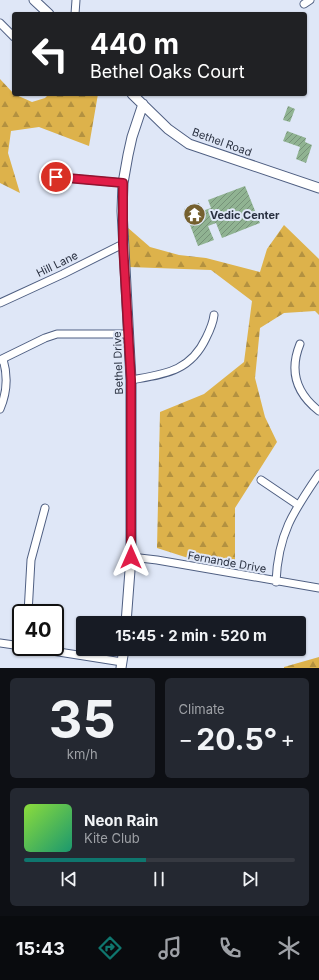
<!DOCTYPE html>
<meta charset="utf-8">
<style>
body{margin:0;font-family:Inter,sans-serif;background:#242831;color:#f1f3f6;height:100vh;display:flex;flex-direction:column;font-size:15px;white-space:nowrap}
*{box-sizing:border-box;margin:0}
p{font-size:13px;color:#9ea1a6}
.icon{flex:none;width:22px;height:22px;fill:none;stroke:currentColor;stroke-width:2;stroke-linecap:round;stroke-linejoin:round}
.map{position:relative;height:668px;overflow:hidden}
.side{display:flex;flex-direction:column;gap:10px;padding:10px;background:#0d0f14;flex:1}
.side>*{flex:none}
.hud{position:absolute;left:12px;top:12px;width:295px;height:84px;border-radius:4px;box-shadow:0 1px 3px #0004;background:#202124;color:#fff;overflow:hidden}
.speed{position:absolute;left:12px;top:604px;display:flex;gap:8px;font-size:20px;font-weight:700;text-align:center}
.speed>*{display:grid;place-content:center;width:52px;height:52px;border-radius:50%;background:#171b24;box-shadow:0 1px 3px #0004;line-height:1}
.speed .limit{border:2px solid #111;border-radius:6px;background:#fff;color:#111}
.pin{position:absolute;display:grid;place-items:center;width:34px;height:34px;color:#fff;margin:-17px;border:2px solid #fff;border-radius:50%;box-shadow:0 1px 4px #0007}
.me{position:absolute;width:44px;margin:-22px;rotate:0deg;stroke-linejoin:round;filter:drop-shadow(0 0 3px #0008)}
.turn{display:flex;align-items:center;gap:14px;height:84px;padding:0 12px;font-size:18px}
.turn .icon{width:52px;height:52px;stroke-width:2.5}
.turn b{display:block;font-size:28px;line-height:34px}
.big{font-size:30px;font-weight:700;line-height:1.1}
.side .widget{flex:1;display:flex;flex-direction:column;justify-content:center;gap:6px;min-width:0;padding:0 14px;border-radius:6px;background:#242831}
.side .dial{align-items:center;gap:0}
.dial b{font-size:52px;line-height:1}
.song{display:flex;align-items:center;gap:12px}
.cover{width:48px;height:48px;border-radius:6px;background:linear-gradient(135deg,hsl(90 70% 55%),hsl(160 70% 35%))}
.played{height:4px;border-radius:2px;background:linear-gradient(90deg,#0f766e 45%,#363941 45%)}
.keys{display:flex;justify-content:space-around;direction:ltr}
.heat{display:flex;justify-content:space-between;align-items:center;font-size:22px;direction:ltr}
.side .tiles{flex:1;display:grid;gap:10px;grid-template-columns:1fr 1fr}
.widget:last-child{grid-column:span 2}
.trip{position:absolute;left:76px;top:616px;width:230px;height:40px;border-radius:4px;background:#171b24;box-shadow:0 1px 3px #0004;font-weight:700;line-height:40px;text-align:center}
.menu{display:flex;height:64px;justify-content:space-around;align-items:center;background:#090b0e;color:#9ea1a6}
.menu .icon{width:28px;height:28px}
.menu .on{color:#0f766e}
.menu b{font-size:18px;color:#f1f3f6}
.map>svg:first-child{display:block}
.forest{fill:url(#forest-firs)}
.building{fill:url(#building-hatch)}
.lines{fill:none;stroke-linecap:round;stroke-linejoin:round}
.street-casing{stroke:#4f5f82;stroke-width:9}
.secondary-casing{stroke:#4f5f82;stroke-width:11}
.street{stroke:#fff;stroke-width:7}
.secondary{stroke:#fff;stroke-width:9}
.route-casing{stroke:#92132f;stroke-width:10}
.route{stroke:#e11d48;stroke-width:7}
.labels{text-anchor:middle;dominant-baseline:central;stroke-width:4;stroke-linejoin:round;paint-order:stroke}
.street-label{font-size:11px;fill:#2a3141;stroke:#dfe7f7}
.poi-label{font-size:11px;font-weight:bold;fill:#2a3141;stroke:#dfe7f7;text-anchor:start}
</style>
<div class="map">
<svg width="319" height="668" viewBox="0 0 319 668">
<defs>
<pattern id="forest-firs" width="22" height="20" patternUnits="userSpaceOnUse"><rect width="22" height="20" fill="#ddb24b"/><path d="M5 1l3.5 6h-7zM16 11l3.5 6h-7z" fill="#b39140"/></pattern>
<pattern id="building-hatch" width="6" height="6" patternUnits="userSpaceOnUse"><rect width="6" height="6" fill="#90b392"/><path d="M-1 1l2-2M0 6l6-6M5 7l2-2" fill="none" stroke="#769279"/></pattern>
</defs>
<rect width="100%" height="100%" fill="#dfe7f7"/>
<!-- forest -->
<path class="forest" d="M0 79 14 94 32 102 45 98 49 94H98L89 146 39 127 11 131 8 153 20 193 0 183Z
M284 225 319 259V315L315 311 284 313 260 328 255 378 265 417 277 442 235 508V573L157 548 160 412 204 394 244 362 252 301 211 270 129 267 127 227 150 247 179 255 206 258 260 272 267 249Z
M319 657V668H284V667Z"/>
<!-- building -->
<path class="building" d="M288 106 295 109 290 122 283 120Z
M287 131 306 138 305 142 312 145 306 163 296 159 300 147 283 141Z
M245 186 260 223 222 238 216 223 208 226 214 240 198 246 184 209 199 203 202 211 211 208 208 200Z"/>
<g class="lines">
<defs>
<path id="street" d="M304 4 310 0
M75 14 76 0
M0 23 14 37
M56 177 123 183
M0 303 63 274 123 244
M300 344C289 371 296 393 319 411
M0 360 45 338 57 334H129
M131 380C164 374 190 372 206 338 210 330 213 324 214 315
M0 409C7 393 8 376 3 359
M261 480 298 505
M131 557 157 560 319 588
M276 582C278 534 293 512 319 474
M28 613 31 560 45 508
M0 643 21 646
M27 647 122 662"/>
<path id="secondary" d="M34 0 49 14
M132 94 168 129 189 144 319 188
M126 623 131 557V380L122 211 123 183 128 155 132 137 143 104
M121 668 124 649"/>
</defs>
<!-- street casing -->
<use href="#street" class="street-casing"/>
<!-- secondary casing -->
<use href="#secondary" class="secondary-casing"/>
<!-- street -->
<use href="#street" class="street"/>
<!-- secondary -->
<use href="#secondary" class="secondary"/>
</g>
<g class="lines">
<defs>
<path id="route" d="M56 177 123 183V244L131 380V557"/>
</defs>
<!-- route casing -->
<use href="#route" class="route-casing"/>
<!-- route -->
<use href="#route" class="route"/>
</g>
<!-- icons -->
<defs>
<symbol id="temple-disc" viewBox="-11 -11 22 22"><circle r="9.5" fill="#75602f" stroke="#dfe7f7"/><path d="M0-6L5-2H3V0L6.5 2.5H4V6H1.5V3h-3V6H-4V2.5H-6.5L-3 0V-2H-5Z" fill="#fff"/></symbol>
</defs>
<g fill-rule="evenodd">
<use href="#temple-disc" x="182" y="202" width="25" height="25"/>
</g>
<g class="labels">
<!-- street labels -->
<g class="street-label">
<text transform="translate(222 142) rotate(20)">Bethel Road</text>
<text transform="translate(57 264) rotate(-26)">Hill Lane</text>
<text transform="translate(118 363) rotate(-92)">Bethel Drive</text>
<text transform="translate(227 562) rotate(10)">Fernande Drive</text>
</g>
<!-- poi labels -->
<g class="poi-label">
<text x="210" y="215">Vedic Center</text>
</g>
</g>
</svg>
<div class="speed"><div class="limit">40</div></div>
<div class="pin" style="left:56px;top:177px;background:#d93025"><svg class="icon" aria-label="arrive" viewBox="0 0 24 24"><path d="M6 21V4h12l-3 4 3 4H6"/></svg></div>
<svg class="me" style="left:131px;top:557px" viewBox="-20 -20 40 40"><path d="M0-17L14 15 0 8-14 15z" fill="#e11d48" stroke="#fff" stroke-width="4"/></svg>
<div class="trip">15:45 · 2 min · 520 m</div>
<div class="hud">
<div class="turn"><svg class="icon" aria-label="left" viewBox="0 0 24 24"><path d="M17 20v-9H6M10 6l-5 5 5 5"/></svg><div><b>440 m</b>Bethel Oaks Court</div></div>
</div>
</div>
<section class="side">
<div class="tiles">
<div class="widget dial"><b>35</b><p>km/h</p></div>
<div class="widget"><p>Climate</p>
<div class="heat"><a>−</a><b class="big">20.5°</b><a>+</a></div>
</div>
<div class="widget">
<div class="song"><i class="cover"></i><div><b>Neon Rain</b><p>Kite Club</p></div></div>
<div class="played"></div>
<div class="keys"><svg class="icon" aria-label="previous" viewBox="0 0 24 24"><path d="M18 5L8 12l10 7zM5 5v14"/></svg><svg class="icon" aria-label="pause" viewBox="0 0 24 24"><path d="M8 5v14M16 5v14"/></svg><svg class="icon" aria-label="next" viewBox="0 0 24 24"><path d="M6 5l10 7-10 7zM19 5v14"/></svg></div>
</div>
</div>
</section>
<nav class="menu">
<b>15:43</b>
<svg class="icon on" aria-label="directions" viewBox="0 0 24 24"><path d="M12 3l9 9-9 9-9-9zM9 14v-3h6M13 9l2 2-2 2"/></svg>
<svg class="icon" aria-label="music" viewBox="0 0 24 24"><path d="M9 18V5l10-2v13"/><circle cx="6" cy="18" r="3"/><circle cx="16" cy="16" r="3"/></svg>
<svg class="icon" aria-label="phone" viewBox="0 0 24 24"><path d="M5 4h4l2 5-3 2q2 4 5 5l2-3 5 2v4C11 20 4 13 5 4z"/></svg>
<svg class="icon" aria-label="climate" viewBox="0 0 24 24"><path d="M12 3v18M4 7l16 10M4 17L20 7"/></svg>
</nav>
